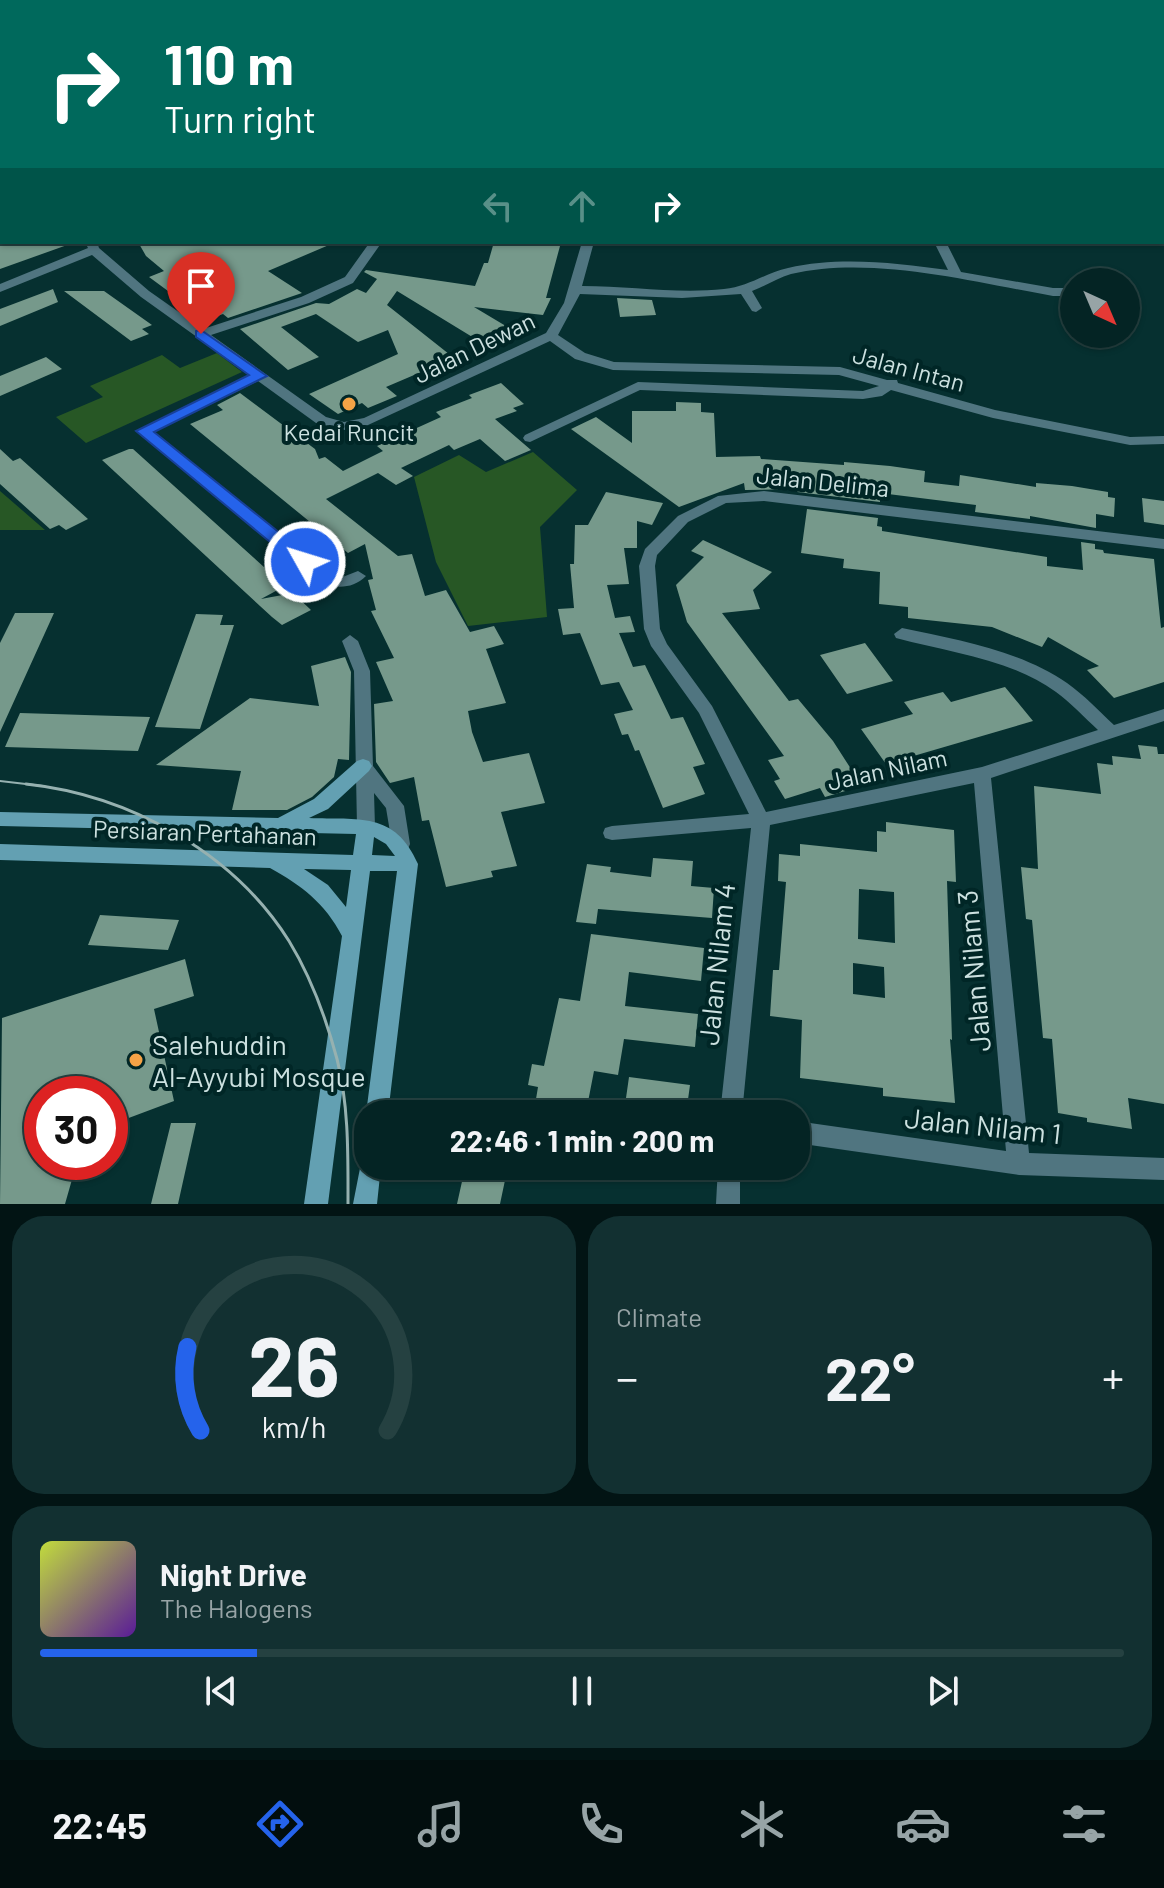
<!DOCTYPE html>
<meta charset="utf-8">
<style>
body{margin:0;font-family:Barlow,sans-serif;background:#123031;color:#f1f3f6;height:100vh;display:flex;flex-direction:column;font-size:30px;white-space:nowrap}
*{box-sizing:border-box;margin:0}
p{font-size:26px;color:#97a4a6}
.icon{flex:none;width:44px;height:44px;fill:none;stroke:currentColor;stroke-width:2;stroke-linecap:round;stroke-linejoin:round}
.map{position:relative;height:1204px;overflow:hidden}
.drawer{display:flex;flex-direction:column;gap:12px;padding:12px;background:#021414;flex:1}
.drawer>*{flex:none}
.banner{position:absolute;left:0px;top:0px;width:1164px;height:244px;box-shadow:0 2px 6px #0004,0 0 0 2px #254141;background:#00695c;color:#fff;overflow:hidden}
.needle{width:52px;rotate:136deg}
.controls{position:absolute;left:1060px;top:268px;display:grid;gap:16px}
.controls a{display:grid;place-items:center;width:80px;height:80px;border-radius:50%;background:#042424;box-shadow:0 2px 6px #0004,0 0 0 2px #254141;font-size:40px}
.speed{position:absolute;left:24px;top:1076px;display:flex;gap:16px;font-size:40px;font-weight:700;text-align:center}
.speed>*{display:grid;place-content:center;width:104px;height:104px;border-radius:50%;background:#042424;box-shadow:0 2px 6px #0004,0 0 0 2px #254141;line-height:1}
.speed .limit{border:12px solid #d22;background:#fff;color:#111}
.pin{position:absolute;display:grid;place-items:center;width:68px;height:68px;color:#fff;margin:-82px -34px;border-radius:50% 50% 50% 0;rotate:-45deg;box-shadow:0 0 8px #0007}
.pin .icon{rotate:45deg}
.me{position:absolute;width:88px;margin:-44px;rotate:309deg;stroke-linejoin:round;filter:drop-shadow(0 0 6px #0008)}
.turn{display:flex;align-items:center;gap:28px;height:168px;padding:0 32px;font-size:36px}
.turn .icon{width:104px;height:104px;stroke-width:2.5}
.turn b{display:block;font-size:56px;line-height:68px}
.lanes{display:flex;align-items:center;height:76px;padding:0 32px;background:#0003;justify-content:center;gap:40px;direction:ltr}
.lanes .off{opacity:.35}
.big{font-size:60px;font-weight:700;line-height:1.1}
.drawer .card{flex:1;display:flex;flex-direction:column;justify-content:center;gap:12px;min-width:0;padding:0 28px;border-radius:32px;background:#123031}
.drawer .dial{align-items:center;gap:0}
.dial svg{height:208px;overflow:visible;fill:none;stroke:#254141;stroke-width:7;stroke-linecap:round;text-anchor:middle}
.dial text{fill:#f1f3f6;stroke:none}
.song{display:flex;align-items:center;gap:24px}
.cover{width:96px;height:96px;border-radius:12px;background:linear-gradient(135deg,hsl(70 70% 55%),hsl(270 70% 35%))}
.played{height:8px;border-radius:4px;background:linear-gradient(90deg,#2563eb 20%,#254141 20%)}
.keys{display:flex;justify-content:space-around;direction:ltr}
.heat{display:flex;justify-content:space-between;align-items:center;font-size:44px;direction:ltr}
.drawer .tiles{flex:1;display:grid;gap:12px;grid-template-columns:1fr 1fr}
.card:last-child{grid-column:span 2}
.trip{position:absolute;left:354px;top:1100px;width:456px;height:80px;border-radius:32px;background:#042424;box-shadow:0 2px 6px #0004,0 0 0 2px #254141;font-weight:700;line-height:80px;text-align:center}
.dock{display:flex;height:128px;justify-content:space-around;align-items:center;background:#020e0e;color:#97a4a6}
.dock .icon{width:56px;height:56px}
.dock .current{color:#2563eb}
.dock b{font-size:36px;color:#f1f3f6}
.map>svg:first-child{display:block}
.green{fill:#275725}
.building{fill:#76998b;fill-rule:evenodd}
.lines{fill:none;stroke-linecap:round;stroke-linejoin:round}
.street{fill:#507580;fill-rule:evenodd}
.secondary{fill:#63a0b2;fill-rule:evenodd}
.primary{fill:#71c1d9;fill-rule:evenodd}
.tram-far1{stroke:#96b1b0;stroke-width:2}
.tram{stroke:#96b1b0;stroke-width:3}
.route{fill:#2563eb;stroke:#184099;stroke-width:2}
.poi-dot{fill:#f5a346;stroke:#002626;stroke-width:3}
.labels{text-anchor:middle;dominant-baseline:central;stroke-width:8;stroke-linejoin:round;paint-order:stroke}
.street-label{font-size:24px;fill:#cce1e0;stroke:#002626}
.poi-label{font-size:24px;fill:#cce1e0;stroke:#002626}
.near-street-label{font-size:28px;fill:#cce1e0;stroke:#002626}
.near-poi-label{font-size:28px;fill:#cce1e0;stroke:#002626;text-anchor:start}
</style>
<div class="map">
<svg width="1164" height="1204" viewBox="0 0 1164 1204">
<rect width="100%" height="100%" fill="#063030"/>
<!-- green -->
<path class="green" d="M217 353 242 372 86 443 56 417 103 397 90 386 162 355 180 368Z
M533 452 577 490 540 527 547 617 468 626 436 562 414 477 459 455 486 472Z
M0 491 45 530H0Z"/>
<!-- building -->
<path class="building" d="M0 242H70V244L0 269Z
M138 242H336L268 271 302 293 228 318 223 314 215 317 194 302 187 305 149 277 164 271 146 256Z
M494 242 560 246 546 298H551L543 315 474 307 521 335 492 349 397 291 387 305 454 358 386 387 397 396 368 408 362 403 338 414 309 394 398 354 388 330 358 342 316 314 281 327 319 357 288 370 240 329 316 303 329 304 357 289 366 293 377 279 364 272 366 270 475 286 484 263H488Z
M53 289 58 302 0 326V309Z
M64 291H104L152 325 142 329 149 334 131 341Z
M617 298 652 300 656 315 620 317Z
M46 357 62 369 0 396V376Z
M501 383 524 404 513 408 517 411 495 419 531 450 505 461 480 439 454 450 449 445 401 468 413 476 396 485 378 473 326 499 398 556 412 554 425 596 446 590 470 632 494 626 504 644 486 649 506 703 468 711 472 732 483 762 529 753 545 803 501 812 517 866 491 871 493 877 446 887 429 820 422 821 414 777 390 783 376 762 374 704 393 701 376 662 394 658 371 611 376 610 368 580 373 579 365 544 348 553 190 424 223 410 217 405 240 393 315 449 319 459 325 457 343 471 383 451 377 446 441 417 436 412 472 398 469 395Z
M676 402 701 403V412L714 413 716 457 760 456 761 459 844 465V462L890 466 925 471 924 482 959 486 960 475 1036 487V483L1072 486 1108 492V497L1115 498 1114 517 1096 514V528L1030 516V519L975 512 976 505 880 493V502L797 492V489L745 490 744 483 679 507 571 429 596 417 632 443V411H676Z
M0 449 13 461 20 458 88 519 66 530 59 525 50 529 0 484Z
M129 449H133L285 586 261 599 293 593 311 610 282 625 272 617 102 460Z
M606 492 663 503 652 525 637 521V548H624L629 584 607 585 615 618 630 616 635 632 619 633 633 667 645 665 671 719 683 717 705 764 693 767 705 794 663 808 639 750 635 751 628 734 622 735 614 714 633 710 619 682 601 685 580 633 563 635 558 609 574 608 570 564H574L575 525H588Z
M1142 498 1164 501V525L1144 522Z
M807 509 878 518 877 526 882 527V531L1047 557V566L1083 570 1081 542 1095 544V549L1103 550 1104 553 1154 559 1161 628 1164 627V682L1114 698 1087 670 1099 666 1048 637 1042 647 992 627 908 618V607L879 604 880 572 843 568 844 559 801 553Z
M703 540 772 572 753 590 760 609 722 613 789 701 798 699 833 741 862 786 825 797 820 788 785 799 774 781 780 779 768 760 784 756 687 622 676 585 704 557 691 551Z
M15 613H54L0 732V643Z
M196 614 223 615 220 625H234L200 729 155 727Z
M865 643 893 681 847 694 820 655Z
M345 657 351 672 349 760 338 759 334 777 312 797 287 810H232L241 771 156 765 250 698 319 706 311 666Z
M1005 687 1033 721 886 764 861 729 913 714 904 702 943 692 951 702Z
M20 713 150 717 138 751 5 747Z
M1138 745 1157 747 1158 754H1164V1104L1128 1098 1132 1129 1087 1122V1118L1058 1113 1052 1039 1043 1038 1032 920 1026 919 1021 867 1038 869 1034 786 1101 794 1097 763 1113 765 1112 756 1141 759Z
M886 822 954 830 956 882 947 881 952 1040 950 1039 955 1103 883 1096V1088L800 1078 802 1020 770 1016 773 970H779L786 882 778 881 779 854 800 856V844L877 852V831L886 832ZM859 889 894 892 895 943 858 939ZM853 963 884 967 885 998 853 994Z
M653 858 693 861 691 886 714 888 712 918 598 909 596 924 576 922 587 864 611 867 610 872 651 877Z
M100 915 179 920 168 950 88 945Z
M591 934 704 948 701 981 629 972 625 1006 698 1014 695 1047 624 1039 618 1075 594 1071 587 1107 536 1099 538 1087 528 1085 532 1064 544 1066 559 998 580 1001Z
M185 959 194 996 154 1009 174 1101 110 1125V1094H42V1162H77L65 1204H0L2 1018Z
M629 1077 690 1085 686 1114 624 1112Z
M171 1123H196L178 1204H151Z
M483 1166H508L500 1204H457L463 1177 480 1179Z"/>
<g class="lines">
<!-- street -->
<path class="street" d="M433 0H445L446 2H434Z
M611 0H623L624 2H612Z
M784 0H797L798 2H785Z
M1162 6H1164V12H1162Z
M0 82H2V88H0Z
M1162 127H1164V134H1162Z
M1162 192H1164V198H1162Z
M85 242H97L99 248 149 291 203 329 301 297 345 277 370 242H382L353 283 309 303 211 335 326 417 344 422 364 418 546 333 564 303 582 242H594L582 286C630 286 677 294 724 289 748 287 765 273 788 268 840 256 896 263 948 270L934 242H946L961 272 1053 288H1074V296H1053C973 282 872 255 791 274 778 278 765 286 752 291L762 308 756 312 752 311 741 294 682 298 580 294 558 335 585 353 614 362 840 367 887 380H897L898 383 995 410 1130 437 1164 436V444L1130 445 993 418 891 390 882 396 863 399 640 390 530 442 525 441 523 438 525 435 638 382 863 391 879 386 839 375 613 370 575 359 550 341 368 425 344 430 316 423 258 381 154 432 332 576 340 578 358 571 366 576C353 589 338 588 321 584L137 431 250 375 141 297 92 255 0 292V284L88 248Z
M1126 286 1132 287 1134 290 1126 294Z
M764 491 1164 539V549L764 501 726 503 688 522 657 555 655 566 660 629 667 644 712 706 766 812 982 767 1098 730C1084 717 1071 703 1056 692 1008 658 951 653 896 638L894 634 902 628C958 640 1019 650 1067 683 1084 695 1099 711 1114 725L1164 709V721L991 778 1029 1153 1164 1158V1180L1019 1175 796 1143V1121L1006 1151 974 783 770 825 742 1114H720L751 828 612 840 605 838 603 833 605 828 612 826 749 814 699 713 651 646 644 629 639 566 645 549 678 516 718 496Z
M350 635 358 641 370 671 373 766 404 806 410 844 408 849 401 851 394 849 392 844 386 808 374 793 375 827 373 832 366 834 359 832 357 827 354 671 342 641Z
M718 1166H740V1204H716Z"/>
<!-- secondary -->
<path class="secondary" d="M363 759 369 761 372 766 369 771 328 809 309 818C358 820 395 811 418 864L388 1114H368V1119L366 1114 397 871H370L328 1204H304L342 936C325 903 301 885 270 868L0 860V844L353 855 356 834 0 826V812L278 818 314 799 357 761ZM374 837 386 844 395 856 372 855ZM304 869 351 870 346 907 328 885Z
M368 1156V1166H381L377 1204H353L362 1158Z"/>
<!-- primary -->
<path class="primary" d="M1079 0H1093L1094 2H1080Z
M1099 0H1113L1114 2H1100Z
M1162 25H1164V32H1162Z"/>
<!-- tram-far1 -->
<path class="tram-far1" d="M0 781 43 786"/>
<!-- tram -->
<path class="tram" d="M26 784C129 795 233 852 289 941 311 977 326 1018 337 1059 349 1106 348 1156 348 1204"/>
</g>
<!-- route -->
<path class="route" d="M201 330 267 376 154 432 311 558 314 562 311 566H299L136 431 249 375 196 337V331Z"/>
<!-- markers -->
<g class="poi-dot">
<circle cx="349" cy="404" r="8"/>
<circle cx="136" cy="1060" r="8"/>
</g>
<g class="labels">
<!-- street labels -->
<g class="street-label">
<text transform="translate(474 347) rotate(-26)">Jalan Dewan</text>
<text transform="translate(909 368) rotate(15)">Jalan Intan</text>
<text transform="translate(823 481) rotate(6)">Jalan Delima</text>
<text transform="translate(887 769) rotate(-12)">Jalan Nilam</text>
<text transform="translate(205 832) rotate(2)">Persiaran Pertahanan</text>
</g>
<!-- poi labels -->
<g class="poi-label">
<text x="349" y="431">Kedai Runcit</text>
</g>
<!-- near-street labels -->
<g class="near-street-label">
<text transform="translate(716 964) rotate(-84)">Jalan Nilam 4</text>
<text transform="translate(973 971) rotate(-95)">Jalan Nilam 3</text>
<text transform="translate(983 1125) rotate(6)">Jalan Nilam 1</text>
</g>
<!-- near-poi labels -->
<g class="near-poi-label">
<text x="152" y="1044">Salehuddin<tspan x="152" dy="32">Al-Ayyubi Mosque</tspan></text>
</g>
</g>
</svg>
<div class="controls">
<a><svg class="needle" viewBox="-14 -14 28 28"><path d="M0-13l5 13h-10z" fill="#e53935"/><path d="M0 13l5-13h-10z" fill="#97a4a6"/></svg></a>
</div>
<div class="speed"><div class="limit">30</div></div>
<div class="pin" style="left:201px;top:334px;background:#d93025"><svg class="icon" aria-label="arrive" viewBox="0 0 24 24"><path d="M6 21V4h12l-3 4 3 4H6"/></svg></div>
<svg class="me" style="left:305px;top:562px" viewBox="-20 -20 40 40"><circle r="17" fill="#2563eb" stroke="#fff" stroke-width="3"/><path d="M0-11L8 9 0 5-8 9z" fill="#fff"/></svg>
<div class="trip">22:46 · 1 min · 200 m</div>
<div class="banner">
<div class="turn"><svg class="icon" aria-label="right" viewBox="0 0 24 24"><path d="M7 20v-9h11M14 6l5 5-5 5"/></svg><div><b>110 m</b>Turn right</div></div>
<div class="lanes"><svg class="icon off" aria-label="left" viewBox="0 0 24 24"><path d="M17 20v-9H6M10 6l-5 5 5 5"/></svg><svg class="icon off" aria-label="ahead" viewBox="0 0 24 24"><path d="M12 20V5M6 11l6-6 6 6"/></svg><svg class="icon" aria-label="right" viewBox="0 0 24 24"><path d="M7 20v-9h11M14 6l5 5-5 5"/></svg></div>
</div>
</div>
<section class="drawer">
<div class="tiles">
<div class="card dial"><svg viewBox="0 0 100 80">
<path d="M14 69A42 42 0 1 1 86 69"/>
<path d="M14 69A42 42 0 0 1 9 37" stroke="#2563eb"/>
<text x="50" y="56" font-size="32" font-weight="700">26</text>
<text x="50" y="72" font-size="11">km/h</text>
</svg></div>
<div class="card"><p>Climate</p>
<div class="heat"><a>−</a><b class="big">22°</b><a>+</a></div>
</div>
<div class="card">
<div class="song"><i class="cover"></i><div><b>Night Drive</b><p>The Halogens</p></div></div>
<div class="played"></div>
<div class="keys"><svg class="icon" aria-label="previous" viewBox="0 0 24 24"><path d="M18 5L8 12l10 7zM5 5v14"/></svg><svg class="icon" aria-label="pause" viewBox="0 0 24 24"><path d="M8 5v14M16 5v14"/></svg><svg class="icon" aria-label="next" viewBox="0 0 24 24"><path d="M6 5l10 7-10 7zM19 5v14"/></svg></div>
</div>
</div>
</section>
<nav class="dock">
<b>22:45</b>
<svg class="icon current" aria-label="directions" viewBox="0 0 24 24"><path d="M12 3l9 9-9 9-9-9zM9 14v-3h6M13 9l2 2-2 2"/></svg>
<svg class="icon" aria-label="music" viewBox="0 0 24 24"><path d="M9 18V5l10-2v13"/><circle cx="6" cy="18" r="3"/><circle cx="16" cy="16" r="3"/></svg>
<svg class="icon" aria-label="phone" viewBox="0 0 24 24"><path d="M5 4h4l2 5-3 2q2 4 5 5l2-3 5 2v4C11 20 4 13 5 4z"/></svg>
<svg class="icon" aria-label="climate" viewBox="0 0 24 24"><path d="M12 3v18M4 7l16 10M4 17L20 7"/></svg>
<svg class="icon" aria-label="car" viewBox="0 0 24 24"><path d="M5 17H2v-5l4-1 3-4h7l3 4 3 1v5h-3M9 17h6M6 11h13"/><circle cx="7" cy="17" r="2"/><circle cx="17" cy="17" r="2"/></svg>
<svg class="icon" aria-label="filters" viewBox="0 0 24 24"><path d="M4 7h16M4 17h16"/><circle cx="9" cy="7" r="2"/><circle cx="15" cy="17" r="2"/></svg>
</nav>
